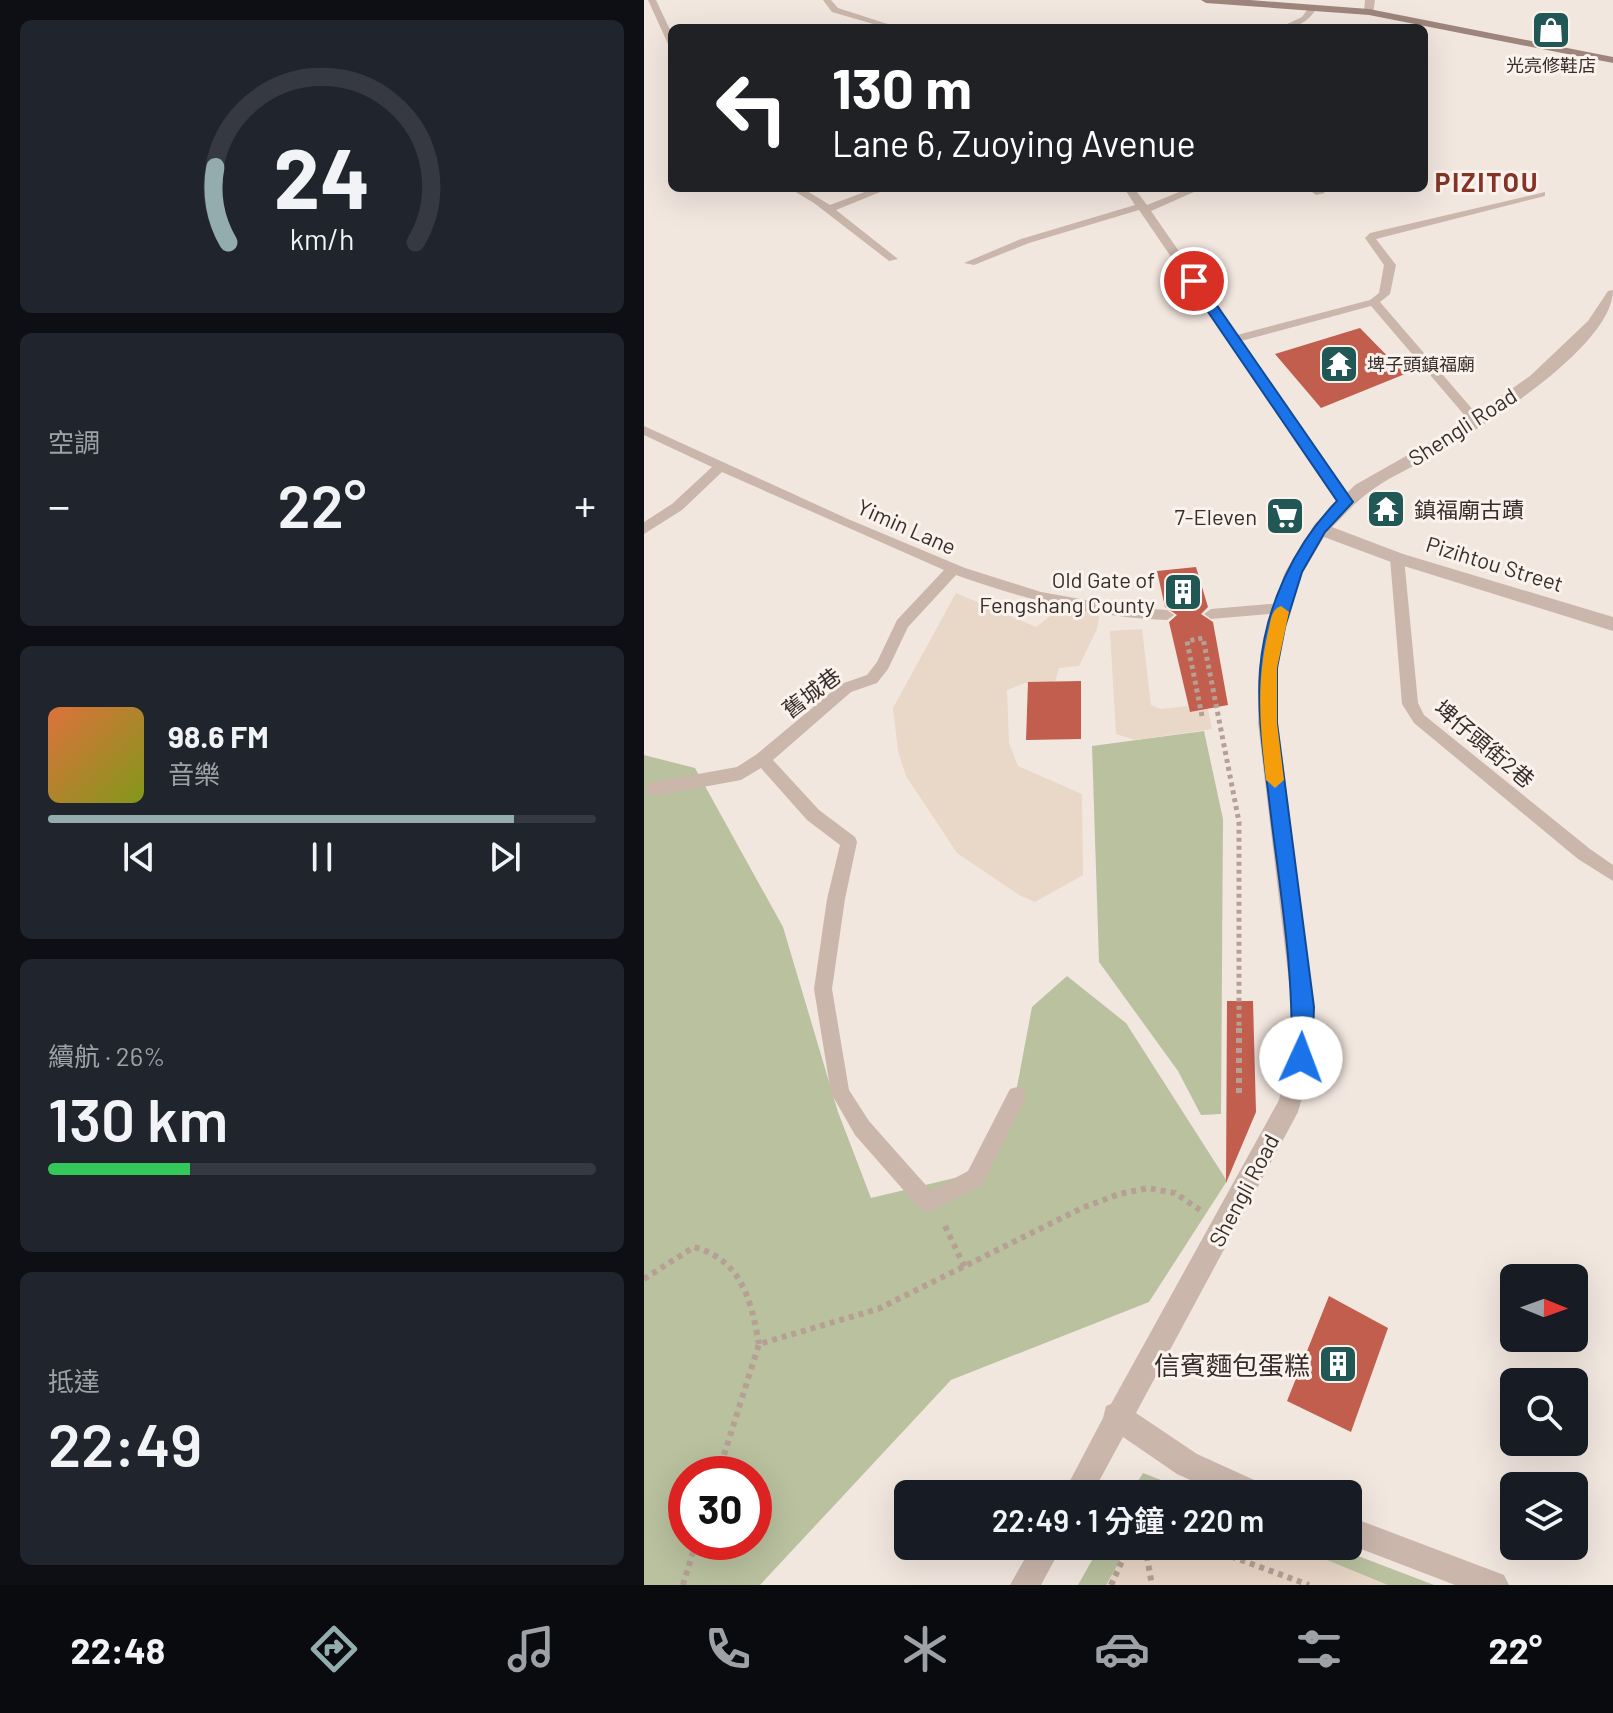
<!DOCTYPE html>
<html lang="zh-TW">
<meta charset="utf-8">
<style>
body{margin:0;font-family:Barlow,"Noto Sans TC",sans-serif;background:#20242c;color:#f1f3f6;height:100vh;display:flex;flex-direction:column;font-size:30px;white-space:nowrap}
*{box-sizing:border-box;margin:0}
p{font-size:26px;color:#9ea1a6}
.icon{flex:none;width:44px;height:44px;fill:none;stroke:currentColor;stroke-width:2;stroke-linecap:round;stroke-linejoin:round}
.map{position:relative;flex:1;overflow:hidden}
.sheet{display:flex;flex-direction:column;gap:20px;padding:20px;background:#0d0f14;width:644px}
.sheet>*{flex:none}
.banner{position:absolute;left:24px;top:24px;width:760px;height:168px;border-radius:12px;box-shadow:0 8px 32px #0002;background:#202124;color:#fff;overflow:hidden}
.needle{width:52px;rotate:91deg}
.fabs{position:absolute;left:856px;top:1264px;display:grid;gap:16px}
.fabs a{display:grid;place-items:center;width:88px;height:88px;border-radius:12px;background:#171b24;box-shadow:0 8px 32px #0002;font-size:40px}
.speed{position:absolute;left:24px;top:1456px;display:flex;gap:16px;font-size:40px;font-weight:700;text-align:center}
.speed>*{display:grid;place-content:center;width:104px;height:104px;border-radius:50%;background:#171b24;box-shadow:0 8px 32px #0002;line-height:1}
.speed .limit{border:12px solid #d22;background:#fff;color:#111}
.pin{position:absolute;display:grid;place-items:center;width:68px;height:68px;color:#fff;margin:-34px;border:4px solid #fff;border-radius:50%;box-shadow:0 2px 8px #0007}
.me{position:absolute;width:88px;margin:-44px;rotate:2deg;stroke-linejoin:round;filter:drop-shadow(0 0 6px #0008)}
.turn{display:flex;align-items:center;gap:28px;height:168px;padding:0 32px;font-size:36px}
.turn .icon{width:104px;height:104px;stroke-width:2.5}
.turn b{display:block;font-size:56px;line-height:68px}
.big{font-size:60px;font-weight:600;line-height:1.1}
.sheet .tile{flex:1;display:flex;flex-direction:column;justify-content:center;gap:12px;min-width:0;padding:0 28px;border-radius:12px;background:#20242c}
.sheet .dial{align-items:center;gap:0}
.dial svg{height:208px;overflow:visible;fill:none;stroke:#363941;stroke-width:7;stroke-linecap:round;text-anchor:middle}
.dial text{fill:#f1f3f6;stroke:none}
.song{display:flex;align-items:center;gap:24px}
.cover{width:96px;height:96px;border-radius:12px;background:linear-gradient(135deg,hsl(20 70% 55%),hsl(70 70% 35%))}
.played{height:8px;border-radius:4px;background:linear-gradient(90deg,#93adae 85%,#363941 85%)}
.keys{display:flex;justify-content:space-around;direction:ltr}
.heat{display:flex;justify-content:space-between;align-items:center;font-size:44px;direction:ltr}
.charge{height:12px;border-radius:6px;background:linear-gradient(90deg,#34c759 26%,#363941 0)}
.trip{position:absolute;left:250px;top:1480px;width:468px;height:80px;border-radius:12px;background:#171b24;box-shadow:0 8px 32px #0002;font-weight:600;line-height:80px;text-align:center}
.tab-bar{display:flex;height:128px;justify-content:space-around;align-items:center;background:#090b0e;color:#9ea1a6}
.tab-bar .icon{width:56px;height:56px}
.tab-bar .active{color:#93adae}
.tab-bar b{font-size:36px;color:#f1f3f6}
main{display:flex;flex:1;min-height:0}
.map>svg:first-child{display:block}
.green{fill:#b9c19f;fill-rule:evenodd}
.plaza{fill:#e9d7c7}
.building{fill:#c15e4e}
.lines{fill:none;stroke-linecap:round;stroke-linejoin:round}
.path-far1{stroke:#b6a095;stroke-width:5;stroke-dasharray:4 4;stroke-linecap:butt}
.path{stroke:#b6a095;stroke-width:6;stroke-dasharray:5 5;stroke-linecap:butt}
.lane{fill:#cab6ab;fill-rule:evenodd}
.street{fill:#cab6ab;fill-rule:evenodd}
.secondary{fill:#9e857c;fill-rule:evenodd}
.route{fill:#1a73e8;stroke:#114b97;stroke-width:2}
.slow{fill:#f59e0b}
.labels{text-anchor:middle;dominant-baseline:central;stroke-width:6;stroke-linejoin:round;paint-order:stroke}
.far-poi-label{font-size:18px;fill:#382d2a;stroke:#faf2ec}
.street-label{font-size:22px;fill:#382d2a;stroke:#faf2ec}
.poi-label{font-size:22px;fill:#382d2a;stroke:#faf2ec;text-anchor:end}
.far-district-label{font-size:26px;font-weight:bold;letter-spacing:2px;fill:#843326;stroke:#faf2ec}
.near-poi-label{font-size:26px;fill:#382d2a;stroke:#faf2ec;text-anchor:end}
</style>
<main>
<section class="sheet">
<div class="tile dial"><svg viewBox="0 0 100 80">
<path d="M14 69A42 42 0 1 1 86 69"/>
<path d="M14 69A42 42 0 0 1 9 40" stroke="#93adae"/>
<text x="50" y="56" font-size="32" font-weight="700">24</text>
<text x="50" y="72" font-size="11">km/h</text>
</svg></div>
<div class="tile"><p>空調</p>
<div class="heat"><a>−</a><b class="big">22°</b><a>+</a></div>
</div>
<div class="tile">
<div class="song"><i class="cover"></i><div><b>98.6 FM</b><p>音樂</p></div></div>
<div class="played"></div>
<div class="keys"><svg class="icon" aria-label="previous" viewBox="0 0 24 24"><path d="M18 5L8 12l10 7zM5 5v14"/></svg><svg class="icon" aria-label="pause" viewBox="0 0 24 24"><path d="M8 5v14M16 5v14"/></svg><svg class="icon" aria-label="next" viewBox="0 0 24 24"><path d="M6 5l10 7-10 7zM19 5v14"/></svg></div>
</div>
<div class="tile"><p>續航 · 26%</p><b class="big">130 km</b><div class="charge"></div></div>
<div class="tile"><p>抵達</p><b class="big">22:49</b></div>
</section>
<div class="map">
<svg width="969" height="1585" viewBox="0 0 969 1585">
<rect width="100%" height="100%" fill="#f2e7df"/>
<!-- green -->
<path class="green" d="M560 731 579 819 577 1114 557 1115 534 1071 455 962 448 746Z
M0 755 51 768 139 927 194 1112 227 1198 323 1175 373 1087 388 1007 423 976 482 1023 583 1181 505 1302 307 1380 116 1585H0ZM42 1474H110V1542H42Z
M499 1473 553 1494H486Z
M456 1546H688L790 1585H434Z"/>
<!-- plaza -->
<path class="plaza" d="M312 593 392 627 423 603 456 611 453 629 435 666 415 668 411 682H384L363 690 365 743 374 766 438 794 439 875 391 902 375 895 313 853 262 776 254 751 249 708Z
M498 629 507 705 517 709 544 706 546 712 564 709 568 729 491 740 472 734 466 631Z
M484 1546H649L744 1585H462Z"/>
<!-- building -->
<path class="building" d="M716 328 761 374 677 408 631 354Z
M552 567 564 607 557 614 569 622 584 705 546 712 525 622 533 615 521 607 513 571Z
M437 681V739L382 740 384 682Z
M583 1001H609L612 1112 582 1183Z
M685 1296 744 1328 707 1432 643 1401Z"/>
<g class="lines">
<!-- path-far1 -->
<path class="path-far1" d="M558 716 543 641 559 638 595 822V1030"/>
<!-- path -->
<path class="path" d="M595 1028V1096
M301 1226 321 1268
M0 1279 50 1247C98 1260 107 1300 115 1344
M74 1474 115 1344 234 1309 438 1208 475 1194 504 1188 531 1193 556 1210
M501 1546 508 1585
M559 1546 665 1585
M39 1585 52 1542
M467 1585 485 1546"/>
<!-- lane -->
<path class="lane" d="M4 0H12L28 34V47L24 44Z
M179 0H187L194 8 256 28H243L188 12Z
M666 6 673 8C663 23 653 28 635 28L658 17Z
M145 188H158L186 205 231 188H246L192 210 254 259 245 261 170 203Z
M480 188H490L503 205 545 188H559L507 211 593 335 726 300 735 293 740 265 721 238 726 233 901 192V196L732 239 752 265 746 294 736 302 836 418V424H828L727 306 597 341 709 502 702 507 697 505 495 210 385 243 330 265 320 263 377 239 491 205Z
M663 188H675L681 193 672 195Z
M0 426 204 519 321 568 397 592 481 607 523 610 530 615 523 620C449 617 382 600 312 575L264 627 244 669 233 683 207 692 129 760 175 810 211 837 213 842 201 899 188 989 205 1090 225 1121 287 1191 324 1171 366 1089 373 1087 380 1089 382 1096 338 1185 284 1213 277 1210 211 1135 187 1093 170 989 183 899 196 845 163 820 117 768 97 780 10 796 4 794 2 789 4 784 10 782 93 767 113 754 197 684 223 675 233 662 253 620 300 570 78 472 38 510 0 534V522L28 504 68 467 0 435Z
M753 553 760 558 774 703 780 715 946 849 969 865V881L934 859 770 723 758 704 746 558Z
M638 603 645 608 638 613 567 619 560 614 567 609Z"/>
<!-- street -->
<path class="street" d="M721 0H731L729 14 720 12Z
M969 290C969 347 835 429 788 456 767 468 743 478 724 493 711 502 700 516 688 527L759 554 969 617V631L747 562 680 537 659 572 641 627 633 668 634 723 670 1007 669 1058 654 1112 492 1413 553 1454 619 1484 623 1494H577L533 1474 479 1437 448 1494H419L459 1418 462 1406 467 1404 635 1100 645 1058 648 1007 614 723 615 668 623 627 641 572 670 525 711 485 815 426 886 376 944 321 964 291Z
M704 1516 860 1575 865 1585H811L704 1544Z
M388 1546H418L397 1585H366Z"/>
<!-- secondary -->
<path class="secondary" d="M557 0H606L725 9 969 57V63L725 15 562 3Z"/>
</g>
<!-- route -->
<path class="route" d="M545 278H554L709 502 681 532 658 572 641 627 633 668V723L670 1007 668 1058 665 1066 657 1069 650 1066 647 1058C651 969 634 880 624 791 619 751 613 710 616 670 621 607 650 545 693 501L543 281Z"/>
<!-- slow -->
<path class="slow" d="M637 606 645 612 633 668V723L640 780 631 788 622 780C616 727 612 684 624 632 627 622 626 610 637 606Z"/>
<!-- icons -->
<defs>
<symbol id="shop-square" viewBox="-11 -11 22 22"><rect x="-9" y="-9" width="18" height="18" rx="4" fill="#215856" stroke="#faf2ec"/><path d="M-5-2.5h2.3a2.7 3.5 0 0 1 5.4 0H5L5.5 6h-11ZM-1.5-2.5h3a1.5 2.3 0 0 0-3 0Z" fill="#fff"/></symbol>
<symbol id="temple-square" viewBox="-11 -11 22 22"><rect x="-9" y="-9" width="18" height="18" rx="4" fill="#215856" stroke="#faf2ec"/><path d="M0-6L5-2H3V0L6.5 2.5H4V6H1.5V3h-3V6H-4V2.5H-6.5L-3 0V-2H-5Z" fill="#fff"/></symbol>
<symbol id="supermarket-square" viewBox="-11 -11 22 22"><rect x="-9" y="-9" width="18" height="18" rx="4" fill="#215856" stroke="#faf2ec"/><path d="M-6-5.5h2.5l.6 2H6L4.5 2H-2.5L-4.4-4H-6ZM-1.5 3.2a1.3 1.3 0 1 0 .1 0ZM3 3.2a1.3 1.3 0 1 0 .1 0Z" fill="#fff"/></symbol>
<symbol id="building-square" viewBox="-11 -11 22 22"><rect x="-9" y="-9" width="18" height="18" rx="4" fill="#215856" stroke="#faf2ec"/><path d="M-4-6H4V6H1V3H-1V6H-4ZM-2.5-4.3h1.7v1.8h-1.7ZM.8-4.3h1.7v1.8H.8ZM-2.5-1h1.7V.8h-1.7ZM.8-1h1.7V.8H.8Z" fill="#fff"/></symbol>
</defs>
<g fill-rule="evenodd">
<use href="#shop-square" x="885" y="8" width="44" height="44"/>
<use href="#temple-square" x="673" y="342" width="44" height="44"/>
<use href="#temple-square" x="720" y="487" width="44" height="44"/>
<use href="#supermarket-square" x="619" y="494" width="44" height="44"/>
<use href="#building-square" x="517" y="570" width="44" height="44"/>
<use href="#building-square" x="672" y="1342" width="44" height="44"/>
</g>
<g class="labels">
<!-- far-poi labels -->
<g class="far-poi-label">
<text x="907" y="65">光亮修鞋店</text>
<text x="723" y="364" text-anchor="start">埤子頭鎮福廟</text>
</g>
<!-- street labels -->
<g class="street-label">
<text transform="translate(818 426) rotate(-33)">Shengli Road</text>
<text transform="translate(263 526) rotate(24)">Yimin Lane</text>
<text transform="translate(851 563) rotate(17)">Pizihtou Street</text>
<text transform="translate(167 692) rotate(-37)">舊城巷</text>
<text transform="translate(841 743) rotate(40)">埤仔頭街2巷</text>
<text transform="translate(599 1190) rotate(-62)">Shengli Road</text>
</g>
<!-- poi labels -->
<g class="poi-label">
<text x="770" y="509" text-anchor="start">鎮福廟古蹟</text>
<text x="613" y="516">7-Eleven</text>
<text x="511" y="579">Old Gate of<tspan x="511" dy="25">Fengshang County</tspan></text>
</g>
<!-- far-district labels -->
<g class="far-district-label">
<text x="843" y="181">PIZITOU</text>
</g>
<!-- near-poi labels -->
<g class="near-poi-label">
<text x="666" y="1364">信賓麵包蛋糕</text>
</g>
</g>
</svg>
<div class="fabs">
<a><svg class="needle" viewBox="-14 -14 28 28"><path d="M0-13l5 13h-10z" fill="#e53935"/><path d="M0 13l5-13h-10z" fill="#9ea1a6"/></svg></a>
<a><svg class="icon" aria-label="search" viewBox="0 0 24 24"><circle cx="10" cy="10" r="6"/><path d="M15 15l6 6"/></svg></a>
<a><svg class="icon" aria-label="layers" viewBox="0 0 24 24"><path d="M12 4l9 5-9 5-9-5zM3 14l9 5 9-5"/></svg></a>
</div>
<div class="speed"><div class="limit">30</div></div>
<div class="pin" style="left:550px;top:281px;background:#d93025"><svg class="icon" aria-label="arrive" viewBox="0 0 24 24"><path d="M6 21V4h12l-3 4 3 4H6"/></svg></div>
<svg class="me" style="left:657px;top:1058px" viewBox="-20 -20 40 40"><circle r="19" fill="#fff"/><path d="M0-13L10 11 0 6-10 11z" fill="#1a73e8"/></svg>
<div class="trip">22:49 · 1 分鐘 · 220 m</div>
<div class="banner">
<div class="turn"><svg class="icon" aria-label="left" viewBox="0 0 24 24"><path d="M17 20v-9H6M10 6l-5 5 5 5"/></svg><div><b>130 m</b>Lane 6, Zuoying Avenue</div></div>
</div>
</div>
</main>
<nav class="tab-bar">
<b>22:48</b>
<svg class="icon active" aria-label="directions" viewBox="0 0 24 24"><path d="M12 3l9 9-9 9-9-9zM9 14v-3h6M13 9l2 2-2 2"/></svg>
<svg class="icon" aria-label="music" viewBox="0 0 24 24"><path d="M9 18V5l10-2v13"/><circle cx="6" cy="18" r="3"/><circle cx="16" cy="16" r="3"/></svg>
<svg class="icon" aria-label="phone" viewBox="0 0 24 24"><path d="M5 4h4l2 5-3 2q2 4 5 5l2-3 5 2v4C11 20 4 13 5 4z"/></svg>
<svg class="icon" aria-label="climate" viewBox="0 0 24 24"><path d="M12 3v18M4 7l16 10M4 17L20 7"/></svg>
<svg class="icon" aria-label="car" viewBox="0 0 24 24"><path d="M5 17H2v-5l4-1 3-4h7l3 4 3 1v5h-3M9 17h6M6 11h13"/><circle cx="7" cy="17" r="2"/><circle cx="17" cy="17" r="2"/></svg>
<svg class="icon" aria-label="filters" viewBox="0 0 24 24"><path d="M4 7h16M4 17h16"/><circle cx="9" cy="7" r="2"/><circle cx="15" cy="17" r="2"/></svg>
<b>22°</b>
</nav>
